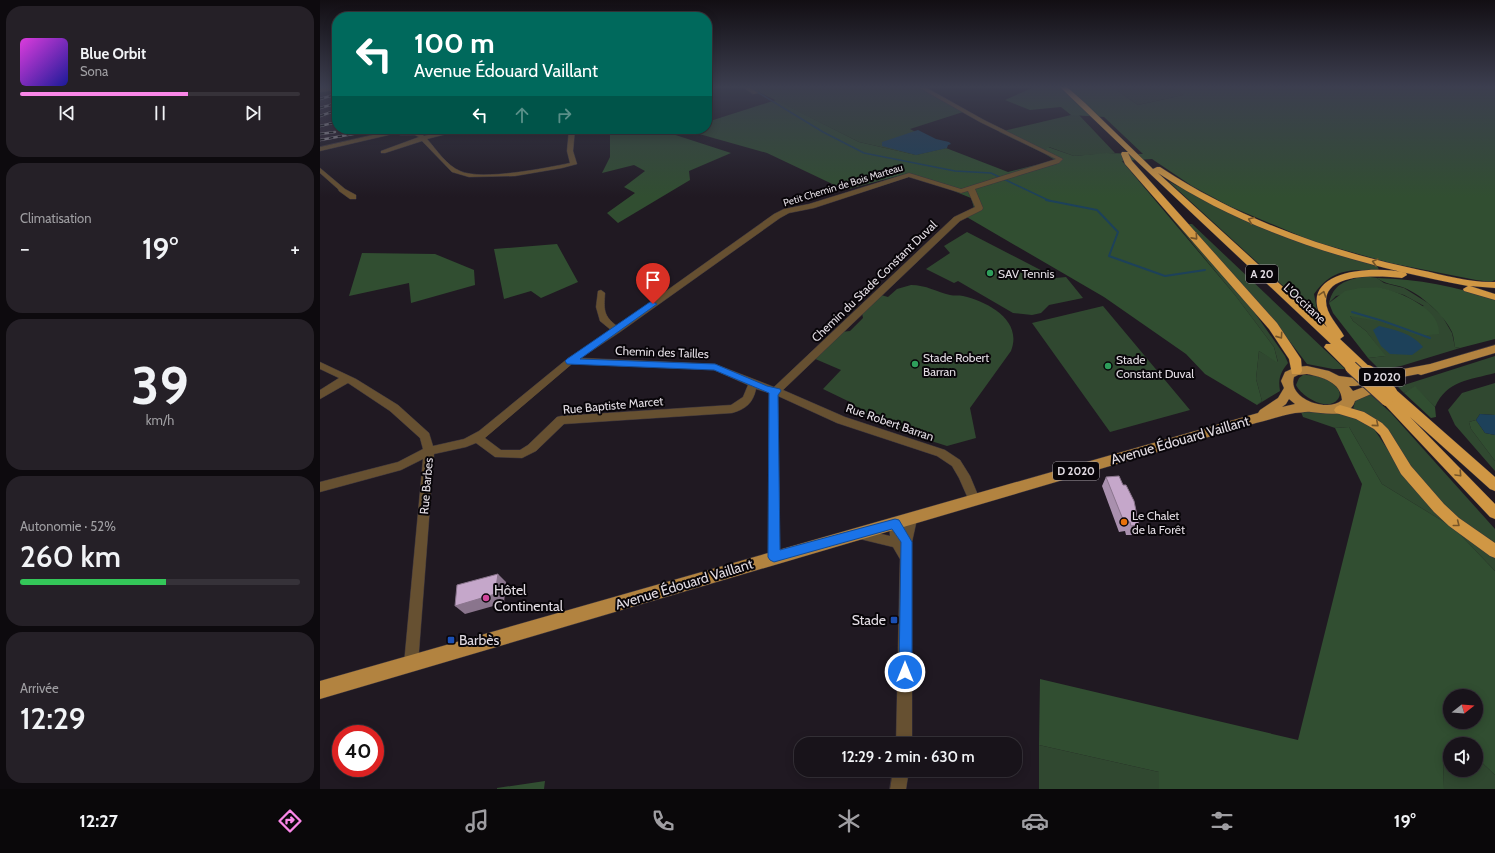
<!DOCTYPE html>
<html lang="fr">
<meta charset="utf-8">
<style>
body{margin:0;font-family:Cabin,sans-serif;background:#252027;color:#f1f3f6;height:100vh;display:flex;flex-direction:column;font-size:15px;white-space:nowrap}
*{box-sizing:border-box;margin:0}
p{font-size:13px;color:#9f9ea2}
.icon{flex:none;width:22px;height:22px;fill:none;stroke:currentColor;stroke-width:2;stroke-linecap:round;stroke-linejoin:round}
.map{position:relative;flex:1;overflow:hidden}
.drawer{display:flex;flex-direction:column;gap:6px;padding:6px;background:#0d0a0e;width:320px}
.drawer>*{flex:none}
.banner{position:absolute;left:12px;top:12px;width:380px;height:122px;border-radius:16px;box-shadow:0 2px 10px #0003,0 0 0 1px #363239;background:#00695c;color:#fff;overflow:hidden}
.needle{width:26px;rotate:73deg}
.tools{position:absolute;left:1123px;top:689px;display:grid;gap:8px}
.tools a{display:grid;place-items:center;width:40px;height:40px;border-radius:50%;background:#18131a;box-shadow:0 2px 10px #0003,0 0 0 1px #363239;font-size:20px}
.speed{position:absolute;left:12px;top:725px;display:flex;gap:8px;font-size:20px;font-weight:700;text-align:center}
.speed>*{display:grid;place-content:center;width:52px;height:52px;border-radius:50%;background:#18131a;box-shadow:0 2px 10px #0003,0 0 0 1px #363239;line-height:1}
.speed .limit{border:6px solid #d22;background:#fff;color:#111}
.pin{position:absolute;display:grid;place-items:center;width:34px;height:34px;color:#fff;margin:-41px -17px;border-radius:50% 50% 50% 0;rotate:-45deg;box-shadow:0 0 4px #0007}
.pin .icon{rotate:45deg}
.me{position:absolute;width:44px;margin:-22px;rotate:0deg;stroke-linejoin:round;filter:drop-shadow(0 0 3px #0008)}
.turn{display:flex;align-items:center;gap:14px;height:84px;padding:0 16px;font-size:18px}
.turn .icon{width:52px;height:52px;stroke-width:2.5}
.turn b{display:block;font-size:28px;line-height:34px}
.lanes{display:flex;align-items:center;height:38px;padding:0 16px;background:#0003;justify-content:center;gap:20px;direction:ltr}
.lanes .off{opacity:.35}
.big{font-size:30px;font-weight:600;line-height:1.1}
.drawer .widget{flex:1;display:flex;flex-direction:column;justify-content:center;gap:6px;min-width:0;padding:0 14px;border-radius:16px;background:#252027}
.drawer .dial{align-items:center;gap:0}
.dial b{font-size:52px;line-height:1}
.song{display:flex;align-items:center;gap:12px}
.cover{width:48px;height:48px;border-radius:6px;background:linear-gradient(135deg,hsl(300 70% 55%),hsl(240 70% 35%))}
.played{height:4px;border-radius:2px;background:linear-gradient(90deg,#fa87e8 60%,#363239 60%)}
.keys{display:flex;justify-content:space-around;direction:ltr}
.heat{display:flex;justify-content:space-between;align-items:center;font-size:22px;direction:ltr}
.charge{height:6px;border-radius:3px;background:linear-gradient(90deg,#34c759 52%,#363239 0)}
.trip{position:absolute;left:474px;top:737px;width:228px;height:40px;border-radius:16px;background:#18131a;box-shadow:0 2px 10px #0003,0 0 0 1px #363239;font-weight:600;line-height:40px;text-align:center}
.menu{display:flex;height:64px;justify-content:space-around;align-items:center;background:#0a080a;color:#9f9ea2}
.menu .icon{width:28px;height:28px}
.menu .selected{color:#fa87e8}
.menu b{font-size:18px;color:#f1f3f6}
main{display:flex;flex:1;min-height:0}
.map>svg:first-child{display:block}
.built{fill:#2a1e2c}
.green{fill:#304830}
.forest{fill:#314e31;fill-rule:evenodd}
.water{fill:#1d415a}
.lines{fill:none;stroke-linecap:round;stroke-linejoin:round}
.stream-far1{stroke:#1d415a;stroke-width:1.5}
.stream{stroke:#1d415a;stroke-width:2}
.minor-casing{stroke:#3b343d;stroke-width:1}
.major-casing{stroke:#3b343d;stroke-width:1}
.highway-casing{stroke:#3b343d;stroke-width:1}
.minor{fill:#665031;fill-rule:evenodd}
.major{fill:#b28340;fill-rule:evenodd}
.highway{fill:#d09744;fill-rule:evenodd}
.rail-casing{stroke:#9b959c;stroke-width:2.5}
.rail{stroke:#080509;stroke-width:1.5;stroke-dasharray:4.5;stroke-linecap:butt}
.highway-bridge-casing{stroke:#3b343d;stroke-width:14;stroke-linecap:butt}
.highway-bridge{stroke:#d09744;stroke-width:12}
.wall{fill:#a990ae}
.shaded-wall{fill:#8a758d}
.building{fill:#c5a7ca;stroke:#8a758d}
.oneway{stroke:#765529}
.route{fill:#1a73e8;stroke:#114b97}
.leisure-dot{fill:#2e9e5b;stroke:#080509;stroke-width:1.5}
.food-dot{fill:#e8710a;stroke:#080509;stroke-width:1.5}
.hotel-dot{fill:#d1479c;stroke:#080509;stroke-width:1.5}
.transit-dot{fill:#1a4fb4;stroke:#080509;stroke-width:1.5}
.labels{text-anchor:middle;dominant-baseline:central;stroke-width:4;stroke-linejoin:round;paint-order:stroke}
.far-street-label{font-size:10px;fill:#e2dce3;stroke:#080509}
.shield{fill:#080509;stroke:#a19ca2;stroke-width:1}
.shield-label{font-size:11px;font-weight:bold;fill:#e2dce3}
.poi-label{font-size:12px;fill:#e2dce3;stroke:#080509;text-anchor:start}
.street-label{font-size:12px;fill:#e2dce3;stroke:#080509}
.near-street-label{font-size:14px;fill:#e2dce3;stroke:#080509}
.near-poi-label{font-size:14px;fill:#e2dce3;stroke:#080509;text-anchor:start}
</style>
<main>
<section class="drawer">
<div class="widget">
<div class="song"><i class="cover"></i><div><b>Blue Orbit</b><p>Sona</p></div></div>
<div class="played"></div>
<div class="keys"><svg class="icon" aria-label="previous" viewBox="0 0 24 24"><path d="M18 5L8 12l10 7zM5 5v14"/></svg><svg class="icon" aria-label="pause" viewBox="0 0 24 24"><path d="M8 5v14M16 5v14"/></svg><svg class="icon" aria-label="next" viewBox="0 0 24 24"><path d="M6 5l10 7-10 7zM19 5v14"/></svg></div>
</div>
<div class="widget"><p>Climatisation</p>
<div class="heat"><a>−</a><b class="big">19°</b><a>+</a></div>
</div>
<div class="widget dial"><b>39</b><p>km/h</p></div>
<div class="widget"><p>Autonomie · 52%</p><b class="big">260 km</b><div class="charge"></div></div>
<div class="widget"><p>Arrivée</p><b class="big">12:29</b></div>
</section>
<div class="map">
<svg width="1175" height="789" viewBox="0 0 1175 789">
<rect width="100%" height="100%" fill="#201922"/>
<!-- built -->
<path class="built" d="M17 92V129H68L0 142V97Z"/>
<!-- green -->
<path class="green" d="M429 87H597L643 112 590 129 626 148 596 155 539 142Z
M792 87H855L863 95 818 105Z
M751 115H759L795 153 754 156 729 147 723 153 679 132Z
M848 181 910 213 1057 265 1059 270C1029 270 1013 268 994 294L998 314 995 315Z
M844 209 923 296 965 356 968 363C960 373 958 379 960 391L937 405 942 401 936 379 939 351 958 362 954 347 915 295Z
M868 224H872L1025 369H1013L987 364 951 317Z
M647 232 736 278 746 277 763 298 729 305 721 313 712 315 693 313 638 281 634 283 606 269 630 253 624 246Z
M1044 276 1057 278 1064 283 1084 288 1108 303 1122 316 1132 333 1135 347 1140 348 1081 366 1060 370 1048 358 1065 356 1046 331 1033 321 1030 316 1104 306 1084 295 1060 288 1016 296 1009 303C1014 283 1025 281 1044 276Z
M591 285C606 285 617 292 630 295 634 296 639 295 643 296 668 302 703 320 691 351L650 408 656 438 627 446 554 423 537 410 532 403 503 389 521 370 493 358 521 332 530 331 543 318 542 313 561 295 568 297 577 289Z
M783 306 870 410 790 432 712 323Z
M1175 356V373C1150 380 1127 380 1115 407L1095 387 1084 393 1078 387Z
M983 375C988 375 992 375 996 376 1004 377 1026 388 1018 399 1008 413 981 396 976 385L979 378Z
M1175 383V415L1160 414 1156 420 1149 422 1151 429 1175 461V471L1135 425 1128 410 1142 393Z
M1050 394 1071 413 1175 529V547L1115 500 1073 440 1033 409 1036 398Z
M991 411 1027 414 1045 421 1054 429 1090 483 1175 557V571L1134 528 1062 484 1029 427 1015 428 983 417 981 412Z
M719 745 839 772V789H719Z
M1123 754H1130V770H1156V757L1175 775V789H1124Z"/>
<!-- forest -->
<path class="forest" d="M714 87H792L818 105 863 95 855 87H1175V280L1171 282 1156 280 1070 263 992 241 909 206 872 186 832 159 802 161 915 295 954 347 958 363 939 351 936 379 942 401 937 405 885 374 866 354 784 297 645 216 654 208 651 198 589 173 525 190 447 153 365 130 387 129V122L456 100 539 142 596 155 626 148 688 172 735 160 723 153 728 147 754 156 786 153 823 154 784 117 751 115 741 107 710 110 685 100Z
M290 129H337L411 153 369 171 370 180 298 223 287 213 315 193 304 187 325 171 314 165 282 173 290 157Z
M237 244 258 282 221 298 211 291 184 299 174 249Z
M42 253 115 254 154 270 155 285 91 303 89 283 29 296Z
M1057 278C1099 279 1135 286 1175 300V339L1140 348 1135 347C1134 343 1134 337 1132 332 1125 316 1100 293 1082 287 1073 284 1065 284 1057 278Z
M1040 288C1047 288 1055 287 1062 288 1082 293 1121 309 1119 334L1099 336 1062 322 1030 316 1033 321 1046 331 1066 356 1048 358 1013 313 1009 303 1025 291Z
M1095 386 1115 407 1116 417 1111 418 1084 393Z
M1156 420 1165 433 1175 435V461L1151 429 1149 422Z
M1029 427 1062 484 1134 528 1175 571V775L1156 757V744H1130V754L1123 755 1124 789H839V772L719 745 720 679 978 740 1042 484 1015 428ZM1130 696H1156V722H1130Z
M225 781 224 789H177V788Z"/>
<!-- water -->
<path class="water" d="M598 130 616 139 629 142 631 144 628 145 627 148 596 155 562 146V142Z
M1059 326C1075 330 1092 333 1103 347L1092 355 1070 354 1061 346 1053 330Z
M1160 414 1175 415V435L1165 433 1156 420Z"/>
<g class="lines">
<!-- stream-far1 -->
<path class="stream-far1" d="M429 87 503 132 544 153 635 171 671 173 730 201"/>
<!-- stream -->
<path class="stream" d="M726 200 777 210 798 232 789 256 845 276 885 270
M1032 312 1063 321 1110 338"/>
<defs>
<path id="minor" d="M17 87V90L0 92V88Z
M423 87H429L438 93 433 94Z
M598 87H605L664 120 743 159 739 163 655 189 663 208 662 210 640 221 463 390 525 417 625 450 640 460 650 476 660 500 658 503 654 505 650 503 639 478 632 466 617 456 517 423 458 396 460 557 458 561 454 563 450 561 448 557 449 393 436 389C433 403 426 409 412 413L244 424 216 451 202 458 175 457 156 443 146 447 114 454 98 664 96 669 91 671 86 669 84 664 103 459 81 470 0 492V482L78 462 103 449 100 438 70 411 28 383 0 399V390L19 378 0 369V362L36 379 78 405 109 433 113 446 144 439 159 431 247 359 291 330 280 321 276 307 278 291 281 290 285 293C284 309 283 316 297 326L454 214 464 209 489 204 589 173 641 189 736 159 660 122ZM589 177 641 193 648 191 655 207 634 217 454 387 395 364 261 358 300 332 460 218 469 213 494 208ZM252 364 394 370 428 385 423 397 411 405 241 416 237 417 208 445 200 450H181L165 438Z
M79 129H90L86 131 99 132 104 136 135 129H146L107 139C116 149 127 166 140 171 162 181 226 168 250 163L247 151 249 129H255L253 151 257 164 242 168 195 176 149 177 132 172 102 141 65 153H61V151L99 137 95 135H80L77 133 0 151V147Z
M0 168 25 189 36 195V199H30L19 191 18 189 0 173Z
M591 514 595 515 597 519 592 542V744H576L580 559 573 547 540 539 536 538 534 534 536 530 540 529 570 536 569 523 571 519 575 518 579 519 582 533 587 515Z
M573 770H589L586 789H570Z"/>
<path id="major" d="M1175 345V353L1101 375 1098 374 1062 381 1065 382 1067 385 1065 388 1035 401C1030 419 1004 413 991 412 986 411 980 413 975 413 962 415 949 420 936 423L0 699V681L938 413 940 410 958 398 964 388 961 381 965 372 976 367 987 366 1009 371 1019 376 1035 378 1110 364ZM987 374C1002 377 1021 382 1022 400 1008 413 967 399 974 377L978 375ZM1057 382 1033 391 1029 386H1035ZM969 399 975 404 962 407 966 404Z"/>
<path id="highway" d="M740 87H747L765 103 833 169 837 167H840C921 220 1006 250 1100 270 1125 275 1150 283 1175 282V288L1150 286 1175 294V300L1144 291 1143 289 1148 286C1038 265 931 235 838 173L1007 327C968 272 1049 264 1086 273L1087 275 1082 278C1063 276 1006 271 1006 301 1006 314 1018 325 1024 336L1020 339 1054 371 1052 374C1045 376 1042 372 1037 367L1035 370H1027L1004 347 1006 344H1011L808 153 812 161 957 323 981 359 982 371 980 374H972L969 359 949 329 805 164 801 154 802 152H808Z
M1071 388 1075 389 1175 477V491L1170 489 1090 417 1175 504V519L1170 517 1063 403 1061 400 1063 397 1067 396 1065 392 1067 389Z
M1020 405 1044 412 1062 423 1068 429 1091 466 1124 504 1139 518 1175 543V558L1170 556 1129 526 1114 512 1081 474 1060 435 1054 429 1036 419 1016 413 1014 410 1016 407Z"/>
</defs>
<!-- minor casing -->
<use href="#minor" class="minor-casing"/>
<!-- major casing -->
<use href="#major" class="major-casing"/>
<!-- highway casing -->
<use href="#highway" class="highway-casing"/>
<!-- minor -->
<use href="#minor" class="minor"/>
<!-- major -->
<use href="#major" class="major"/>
<!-- highway -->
<use href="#highway" class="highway"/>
<defs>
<path id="rail" d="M0 99 17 94
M0 108 17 103
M0 116 17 110
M0 126 17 122
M0 134 15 132
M0 140 60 129"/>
</defs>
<!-- rail casing -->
<use href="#rail" class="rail-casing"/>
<!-- rail -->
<use href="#rail" class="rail"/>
<defs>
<path id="highway-bridge" d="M1031 367 1067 400
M1048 371 1071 392"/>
</defs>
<!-- highway-bridge casing -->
<use href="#highway-bridge" class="highway-bridge-casing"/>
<!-- highway-bridge -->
<use href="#highway-bridge" class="highway-bridge"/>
</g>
<!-- wall -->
<path class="wall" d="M786 477 803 485 819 525 815 535H806L805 531 799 532 782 486Z"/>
<!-- shaded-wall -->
<path class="shaded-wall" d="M178 574 186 582 184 603 145 614 135 606Z"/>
<!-- building -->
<path class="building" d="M799 476 803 485H806L814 501 819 525 811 526 810 522H804L786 477Z
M178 574 175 594 135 606 137 585Z"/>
<!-- one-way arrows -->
<defs><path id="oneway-chevron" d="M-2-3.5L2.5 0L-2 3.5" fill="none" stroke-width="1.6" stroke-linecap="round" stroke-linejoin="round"/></defs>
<g class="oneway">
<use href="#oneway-chevron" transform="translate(931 220) rotate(-157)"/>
<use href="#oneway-chevron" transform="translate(875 237) rotate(48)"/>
<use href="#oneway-chevron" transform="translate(1055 262) rotate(-165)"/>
<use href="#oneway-chevron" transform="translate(1003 294) rotate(-72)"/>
<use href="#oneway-chevron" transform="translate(960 336) rotate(55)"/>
<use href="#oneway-chevron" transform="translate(1056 424) rotate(40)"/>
<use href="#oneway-chevron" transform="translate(1139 474) rotate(47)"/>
<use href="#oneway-chevron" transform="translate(1137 524) rotate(38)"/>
</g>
<!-- sky -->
<linearGradient id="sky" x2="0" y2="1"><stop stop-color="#120e13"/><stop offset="0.44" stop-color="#3c3e4f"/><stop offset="1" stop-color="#3c3e4f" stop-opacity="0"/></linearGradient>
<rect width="1175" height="197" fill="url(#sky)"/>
<!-- route -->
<path class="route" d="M330 302H333L337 304 260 359 395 364 447 386 460 389 461 391 458 395 460 550 575 519 579 520 592 542V672L590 677 585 679 581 677 579 672 581 542 572 529 454 562 450 560 448 557 449 393 394 370 247 364 245 361 247 359Z"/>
<!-- markers -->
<g class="leisure-dot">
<circle cx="670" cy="273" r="4"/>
<circle cx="595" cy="364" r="4"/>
<circle cx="788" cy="366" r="4"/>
</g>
<circle class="food-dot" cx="804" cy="522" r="4"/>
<circle class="hotel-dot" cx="166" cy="598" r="4"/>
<g class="transit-dot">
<rect x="570" y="616" width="8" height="8" rx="2"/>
<rect x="127" y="636" width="8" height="8" rx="2"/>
</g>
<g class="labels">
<!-- far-street labels -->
<g class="far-street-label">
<text transform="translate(523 185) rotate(-17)">Petit Chemin de Bois Marteau</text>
</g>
<!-- shield labels -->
<g class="shield">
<rect x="926" y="265" width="32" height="18" rx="3"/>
<rect x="1039" y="368" width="46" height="18" rx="3"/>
<rect x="733" y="462" width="46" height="18" rx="3"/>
</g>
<g class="shield-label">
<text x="942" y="274">A 20</text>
<text x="1062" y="377">D 2020</text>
<text x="756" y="471">D 2020</text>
</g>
<!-- poi labels -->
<g class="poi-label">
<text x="678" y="273">SAV Tennis</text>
<text x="603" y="357">Stade Robert<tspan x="603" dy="14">Barran</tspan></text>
<text x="796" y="359">Stade<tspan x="796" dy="14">Constant Duval</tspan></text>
<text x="812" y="515">Le Chalet<tspan x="812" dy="14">de la Forêt</tspan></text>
</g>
<!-- street labels -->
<g class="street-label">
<text transform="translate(554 281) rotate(-44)">Chemin du Stade Constant Duval</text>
<text transform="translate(985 303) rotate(43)">L'Occitane</text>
<text transform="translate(342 352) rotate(2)">Chemin des Tailles</text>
<text transform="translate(293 405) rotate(-5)">Rue Baptiste Marcet</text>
<text transform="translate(570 422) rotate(19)">Rue Robert Barran</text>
<text transform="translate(106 486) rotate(-85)">Rue Barbes</text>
</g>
<!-- near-street labels -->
<g class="near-street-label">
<text transform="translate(860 440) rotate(-16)">Avenue Édouard Vaillant</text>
<text transform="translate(364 584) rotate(-17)">Avenue Édouard Vaillant</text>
</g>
<!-- near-poi labels -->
<g class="near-poi-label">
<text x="174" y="590">Hôtel<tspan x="174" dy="16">Continental</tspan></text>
<text x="566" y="620" text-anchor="end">Stade</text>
<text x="139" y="640">Barbès</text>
</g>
</g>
</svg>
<div class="tools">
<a><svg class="needle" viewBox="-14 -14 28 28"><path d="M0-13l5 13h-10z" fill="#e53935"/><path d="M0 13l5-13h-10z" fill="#9f9ea2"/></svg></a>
<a><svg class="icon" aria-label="sound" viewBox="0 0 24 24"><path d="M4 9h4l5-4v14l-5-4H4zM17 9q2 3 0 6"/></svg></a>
</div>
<div class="speed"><div class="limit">40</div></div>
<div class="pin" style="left:333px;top:304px;background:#d93025"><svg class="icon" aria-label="arrive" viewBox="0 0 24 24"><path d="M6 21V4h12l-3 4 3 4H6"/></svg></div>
<svg class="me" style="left:585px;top:672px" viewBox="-20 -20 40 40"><circle r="17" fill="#1a73e8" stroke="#fff" stroke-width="3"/><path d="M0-11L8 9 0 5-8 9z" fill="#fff"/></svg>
<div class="trip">12:29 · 2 min · 630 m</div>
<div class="banner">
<div class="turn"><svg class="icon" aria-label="left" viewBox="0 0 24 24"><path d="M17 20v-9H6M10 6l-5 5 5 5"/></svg><div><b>100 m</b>Avenue Édouard Vaillant</div></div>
<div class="lanes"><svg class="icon" aria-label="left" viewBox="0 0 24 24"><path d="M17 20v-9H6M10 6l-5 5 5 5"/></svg><svg class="icon off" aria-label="ahead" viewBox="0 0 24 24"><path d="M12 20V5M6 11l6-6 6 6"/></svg><svg class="icon off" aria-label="right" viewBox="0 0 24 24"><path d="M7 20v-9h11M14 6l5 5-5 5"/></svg></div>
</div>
</div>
</main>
<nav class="menu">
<b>12:27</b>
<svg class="icon selected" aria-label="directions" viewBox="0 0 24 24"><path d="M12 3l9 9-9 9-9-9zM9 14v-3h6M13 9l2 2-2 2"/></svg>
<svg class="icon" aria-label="music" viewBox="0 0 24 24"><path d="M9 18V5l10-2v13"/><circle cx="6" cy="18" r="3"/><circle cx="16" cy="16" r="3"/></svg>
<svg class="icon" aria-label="phone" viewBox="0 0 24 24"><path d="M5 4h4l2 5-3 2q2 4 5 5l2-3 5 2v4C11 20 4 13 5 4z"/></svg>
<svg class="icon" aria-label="climate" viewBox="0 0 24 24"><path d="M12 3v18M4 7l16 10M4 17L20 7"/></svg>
<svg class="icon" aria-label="car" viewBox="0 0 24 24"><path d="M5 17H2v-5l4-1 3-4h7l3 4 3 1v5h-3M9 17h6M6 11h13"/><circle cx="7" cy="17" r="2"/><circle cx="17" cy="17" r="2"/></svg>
<svg class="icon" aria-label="filters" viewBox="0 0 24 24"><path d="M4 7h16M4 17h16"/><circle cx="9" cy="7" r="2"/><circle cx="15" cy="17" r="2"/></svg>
<b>19°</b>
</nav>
